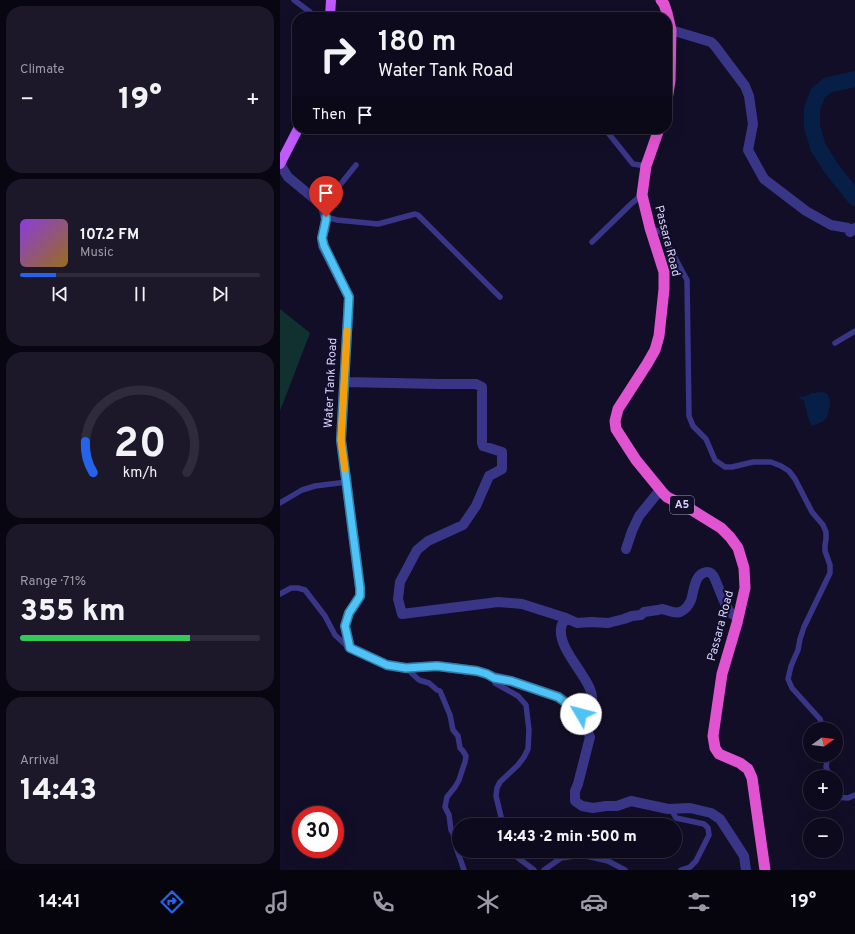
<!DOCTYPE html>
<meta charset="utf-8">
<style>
body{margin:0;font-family:Overpass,sans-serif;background:#1c182a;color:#f1f3f6;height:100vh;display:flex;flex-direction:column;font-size:15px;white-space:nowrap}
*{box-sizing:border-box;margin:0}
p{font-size:13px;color:#9b9aa4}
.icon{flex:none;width:22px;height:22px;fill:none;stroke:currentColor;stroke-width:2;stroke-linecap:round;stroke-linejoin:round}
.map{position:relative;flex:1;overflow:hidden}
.drawer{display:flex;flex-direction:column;gap:6px;padding:6px;background:#080610;width:280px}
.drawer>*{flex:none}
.guide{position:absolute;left:12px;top:12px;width:380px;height:122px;border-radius:16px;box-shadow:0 4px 16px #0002,0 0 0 1px #2e2b3b;background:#0e0a1d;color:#f1f3f6;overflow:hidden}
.needle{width:26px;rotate:75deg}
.fabs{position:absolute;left:523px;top:722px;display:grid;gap:8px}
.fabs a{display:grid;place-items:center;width:40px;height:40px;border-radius:50%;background:#0e0a1d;box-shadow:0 4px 16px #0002,0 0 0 1px #2e2b3b;font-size:20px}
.speed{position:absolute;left:12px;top:806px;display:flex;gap:8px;font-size:20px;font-weight:700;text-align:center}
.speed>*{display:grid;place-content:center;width:52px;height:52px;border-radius:50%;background:#0e0a1d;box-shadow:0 4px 16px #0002,0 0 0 1px #2e2b3b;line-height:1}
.speed .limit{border:6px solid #d22;background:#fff;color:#111}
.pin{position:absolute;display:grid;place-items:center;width:34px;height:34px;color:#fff;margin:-41px -17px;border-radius:50% 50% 50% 0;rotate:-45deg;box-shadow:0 0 4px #0007}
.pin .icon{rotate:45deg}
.me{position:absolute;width:44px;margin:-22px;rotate:307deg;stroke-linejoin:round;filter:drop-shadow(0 0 3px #0008)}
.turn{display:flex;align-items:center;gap:14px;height:84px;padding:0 20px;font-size:18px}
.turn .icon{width:52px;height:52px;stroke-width:2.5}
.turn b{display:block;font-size:28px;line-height:34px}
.then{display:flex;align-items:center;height:38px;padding:0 20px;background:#0003;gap:8px;font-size:15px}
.big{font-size:30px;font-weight:800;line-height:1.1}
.drawer .card{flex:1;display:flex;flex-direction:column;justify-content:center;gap:6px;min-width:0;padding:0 14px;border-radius:16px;background:#1c182a}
.drawer .dial{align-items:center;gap:0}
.dial svg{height:104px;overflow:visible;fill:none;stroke:#2e2b3b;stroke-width:7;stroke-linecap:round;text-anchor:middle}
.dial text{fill:#f1f3f6;stroke:none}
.song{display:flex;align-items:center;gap:12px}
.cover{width:48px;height:48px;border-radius:6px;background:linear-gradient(135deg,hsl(270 70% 55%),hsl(40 70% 35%))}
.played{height:4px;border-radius:2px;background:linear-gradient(90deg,#2563eb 15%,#2e2b3b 15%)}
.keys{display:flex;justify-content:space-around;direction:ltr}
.heat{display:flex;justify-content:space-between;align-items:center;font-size:22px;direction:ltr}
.charge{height:6px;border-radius:3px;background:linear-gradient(90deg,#34c759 71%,#2e2b3b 0)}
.trip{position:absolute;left:172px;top:818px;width:230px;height:40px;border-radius:20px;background:#0e0a1d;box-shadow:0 4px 16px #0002,0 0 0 1px #2e2b3b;font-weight:800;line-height:40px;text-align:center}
.menu{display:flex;height:64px;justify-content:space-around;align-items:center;background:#06040c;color:#9b9aa4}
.menu .icon{width:28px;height:28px}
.menu .active{color:#2563eb}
.menu b{font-size:18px;color:#f1f3f6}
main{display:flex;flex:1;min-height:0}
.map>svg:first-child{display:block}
.green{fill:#103130}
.water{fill:#071e46}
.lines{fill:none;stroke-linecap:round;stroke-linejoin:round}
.river{stroke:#071e46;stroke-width:16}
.service{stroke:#393688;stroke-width:5.5}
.minor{stroke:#393688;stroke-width:10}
.primary{stroke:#c15aff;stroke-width:10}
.trunk{stroke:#e054d1;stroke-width:11}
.route-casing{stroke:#337fa1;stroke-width:10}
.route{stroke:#4fc3f7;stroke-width:7}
.slow{stroke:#f59e0b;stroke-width:7}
.labels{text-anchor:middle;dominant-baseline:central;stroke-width:4;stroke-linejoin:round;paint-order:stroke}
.shield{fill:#120e27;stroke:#9d98be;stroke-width:1}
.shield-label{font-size:11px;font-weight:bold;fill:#d8d3ff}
.street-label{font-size:12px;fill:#d8d3ff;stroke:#120e27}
</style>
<main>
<section class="drawer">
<div class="card"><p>Climate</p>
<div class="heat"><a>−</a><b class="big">19°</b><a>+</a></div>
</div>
<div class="card">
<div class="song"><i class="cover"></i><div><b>107.2 FM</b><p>Music</p></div></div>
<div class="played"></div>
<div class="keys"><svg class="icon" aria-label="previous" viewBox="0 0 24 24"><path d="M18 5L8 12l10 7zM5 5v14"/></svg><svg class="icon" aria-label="pause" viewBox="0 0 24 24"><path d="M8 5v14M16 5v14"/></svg><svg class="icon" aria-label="next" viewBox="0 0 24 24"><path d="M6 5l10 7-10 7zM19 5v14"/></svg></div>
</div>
<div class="card dial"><svg viewBox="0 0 100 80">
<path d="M14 69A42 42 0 1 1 86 69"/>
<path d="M14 69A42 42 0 0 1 8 45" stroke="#2563eb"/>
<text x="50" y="56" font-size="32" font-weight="700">20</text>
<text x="50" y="72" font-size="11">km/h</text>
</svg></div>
<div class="card"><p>Range · 71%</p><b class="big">355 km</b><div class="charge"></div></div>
<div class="card"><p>Arrival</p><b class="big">14:43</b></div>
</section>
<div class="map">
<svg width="575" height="870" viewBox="0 0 575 870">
<rect width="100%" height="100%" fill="#120e27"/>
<!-- green -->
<path class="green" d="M0 309 30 333 0 411Z"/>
<!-- water -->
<path class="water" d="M543 392 547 394C550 400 551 403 549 409 547 421 543 422 532 426L528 418 524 401 518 397 526 396 532 393Z"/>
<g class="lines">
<!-- river -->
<path class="river" d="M575 79 548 85 538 93 532 109V127L538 147 551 168 575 198"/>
<!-- service -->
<path class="service" d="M14 0 30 12 33 17
M325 129 353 164 366 166
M43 206 76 165
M46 217 57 220 98 224 135 214 138 215 220 297
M370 228 381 232 407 280 409 416 413 426 426 439 435 460 445 467H452L473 462H491L501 466 509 471 515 479 532 512 543 525 546 532V539L545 545V551L550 565V573L524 627 520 639 518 650 511 666 508 679 512 688 530 708 540 719 543 729
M312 242 352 203 362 195
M555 343 575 331
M0 503 22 490 35 486 67 482
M0 594 11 588H18L25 590 45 616 55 635 68 647
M126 668 139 680 149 683 157 690 160 691 170 715 173 730 178 736 180 748 183 751 186 756 185 762 179 780 175 787 167 797 165 807 169 815 171 830 173 833 176 847 184 870
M214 677 215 683 238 696 246 705 249 730 248 749 244 757 238 765 220 782 217 788 216 796 223 825
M548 755 546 767 550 777
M556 797 568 798 575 795
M389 809 392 811 396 818 424 824 428 828 429 835 416 861 410 867 401 870
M229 851 254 870
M264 870 281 858 302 855 328 861 345 870"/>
<!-- minor -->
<path class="minor" d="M391 30 431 42 435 46 465 86 469 96 473 124 468 150 484 179 526 211 551 225 568 228 570 232 575 228
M0 164 8 177 43 206 46 220 42 238 43 246 69 297 61 440 80 588V597L69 613 65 626 70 648
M65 382 160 384H196L202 387V443L203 446 222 452V469L209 476 196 506 183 525 148 541 137 550 120 582 118 599 122 614 218 602 242 604 286 618 297 623 311 622 328 623 344 619 352 616 361 615 364 612 378 610 382 609C388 610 395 614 400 612 405 610 409 605 411 600 414 592 414 573 427 572 431 572 432 574 434 577 438 585 446 610 452 614 454 616 456 615 458 615
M346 549 352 531 359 516 380 490
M286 618C283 622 281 625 281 629 278 653 319 685 311 703 309 708 305 711 301 714
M69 647 107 665 126 668 157 666 197 671 207 674 214 677 231 681 279 697 301 714 310 737 298 784 295 791V801L302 806 313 808 326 806H337L351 801 388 809 410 808 431 813 440 819 464 856 466 870"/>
<!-- primary -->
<path class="primary" d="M50 17 51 0
M0 164 18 129"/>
<!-- trunk -->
<path class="trunk" d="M381 0 384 4 387 13 391 30 390 81 387 100
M379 129 366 166 362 195 370 228 384 272V289L379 336 375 350 367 364 338 409 335 421 336 429 356 460 383 493 387 497 412 510 441 528 450 537 458 548 464 568 465 588 457 623 442 674 433 736 435 748 439 754 460 763 468 769 472 778 485 870"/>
</g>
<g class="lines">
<defs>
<path id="route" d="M46 217V220L42 238 44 246 69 297 61 440 80 588V596L69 613 65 626 70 648 107 665 126 668 157 666 197 671 207 674 214 678 231 681 278 697 301 714"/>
</defs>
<!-- route casing -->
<use href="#route" class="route-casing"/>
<!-- route -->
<use href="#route" class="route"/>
<!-- slow -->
<path class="slow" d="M65 469 61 440 67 331"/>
</g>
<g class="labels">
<!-- shield labels -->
<rect class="shield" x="390" y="496" width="24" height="18" rx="3"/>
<g class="shield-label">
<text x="402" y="505">A5</text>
</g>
<!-- street labels -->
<g class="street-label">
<text transform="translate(387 241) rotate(76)">Passara Road</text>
<text transform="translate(51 383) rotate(-87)">Water Tank Road</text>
<text transform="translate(441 626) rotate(-75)">Passara Road</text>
</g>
</g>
</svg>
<div class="fabs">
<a><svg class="needle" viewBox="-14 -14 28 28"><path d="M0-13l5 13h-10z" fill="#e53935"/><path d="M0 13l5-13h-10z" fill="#9b9aa4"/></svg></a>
<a>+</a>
<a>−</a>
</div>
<div class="speed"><div class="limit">30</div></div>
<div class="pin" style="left:46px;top:217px;background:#d93025"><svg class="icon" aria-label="arrive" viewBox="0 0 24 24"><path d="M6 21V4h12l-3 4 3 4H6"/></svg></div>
<svg class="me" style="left:301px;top:714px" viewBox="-20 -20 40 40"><circle r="19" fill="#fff"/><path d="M0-13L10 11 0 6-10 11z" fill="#4fc3f7"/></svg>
<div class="trip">14:43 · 2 min · 500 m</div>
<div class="guide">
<div class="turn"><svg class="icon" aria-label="right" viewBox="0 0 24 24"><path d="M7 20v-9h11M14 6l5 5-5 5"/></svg><div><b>180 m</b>Water Tank Road</div></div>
<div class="then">Then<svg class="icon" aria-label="arrive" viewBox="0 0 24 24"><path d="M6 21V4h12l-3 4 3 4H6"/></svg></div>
</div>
</div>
</main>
<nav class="menu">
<b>14:41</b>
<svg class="icon active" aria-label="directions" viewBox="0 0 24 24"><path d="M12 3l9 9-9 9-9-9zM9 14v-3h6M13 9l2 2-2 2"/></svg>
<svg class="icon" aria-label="music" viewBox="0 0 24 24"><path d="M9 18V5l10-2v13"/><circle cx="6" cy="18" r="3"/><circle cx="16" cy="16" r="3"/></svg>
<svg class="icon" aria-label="phone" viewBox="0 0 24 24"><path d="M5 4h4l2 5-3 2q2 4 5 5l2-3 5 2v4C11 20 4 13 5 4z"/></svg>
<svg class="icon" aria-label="climate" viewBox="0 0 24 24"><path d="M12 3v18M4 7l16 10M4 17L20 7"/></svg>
<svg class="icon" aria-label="car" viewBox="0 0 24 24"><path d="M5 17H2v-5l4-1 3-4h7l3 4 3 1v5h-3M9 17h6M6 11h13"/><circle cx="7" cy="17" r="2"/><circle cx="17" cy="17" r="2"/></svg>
<svg class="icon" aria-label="filters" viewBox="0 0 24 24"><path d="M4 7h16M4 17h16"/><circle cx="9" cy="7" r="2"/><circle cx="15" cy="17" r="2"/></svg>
<b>19°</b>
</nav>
